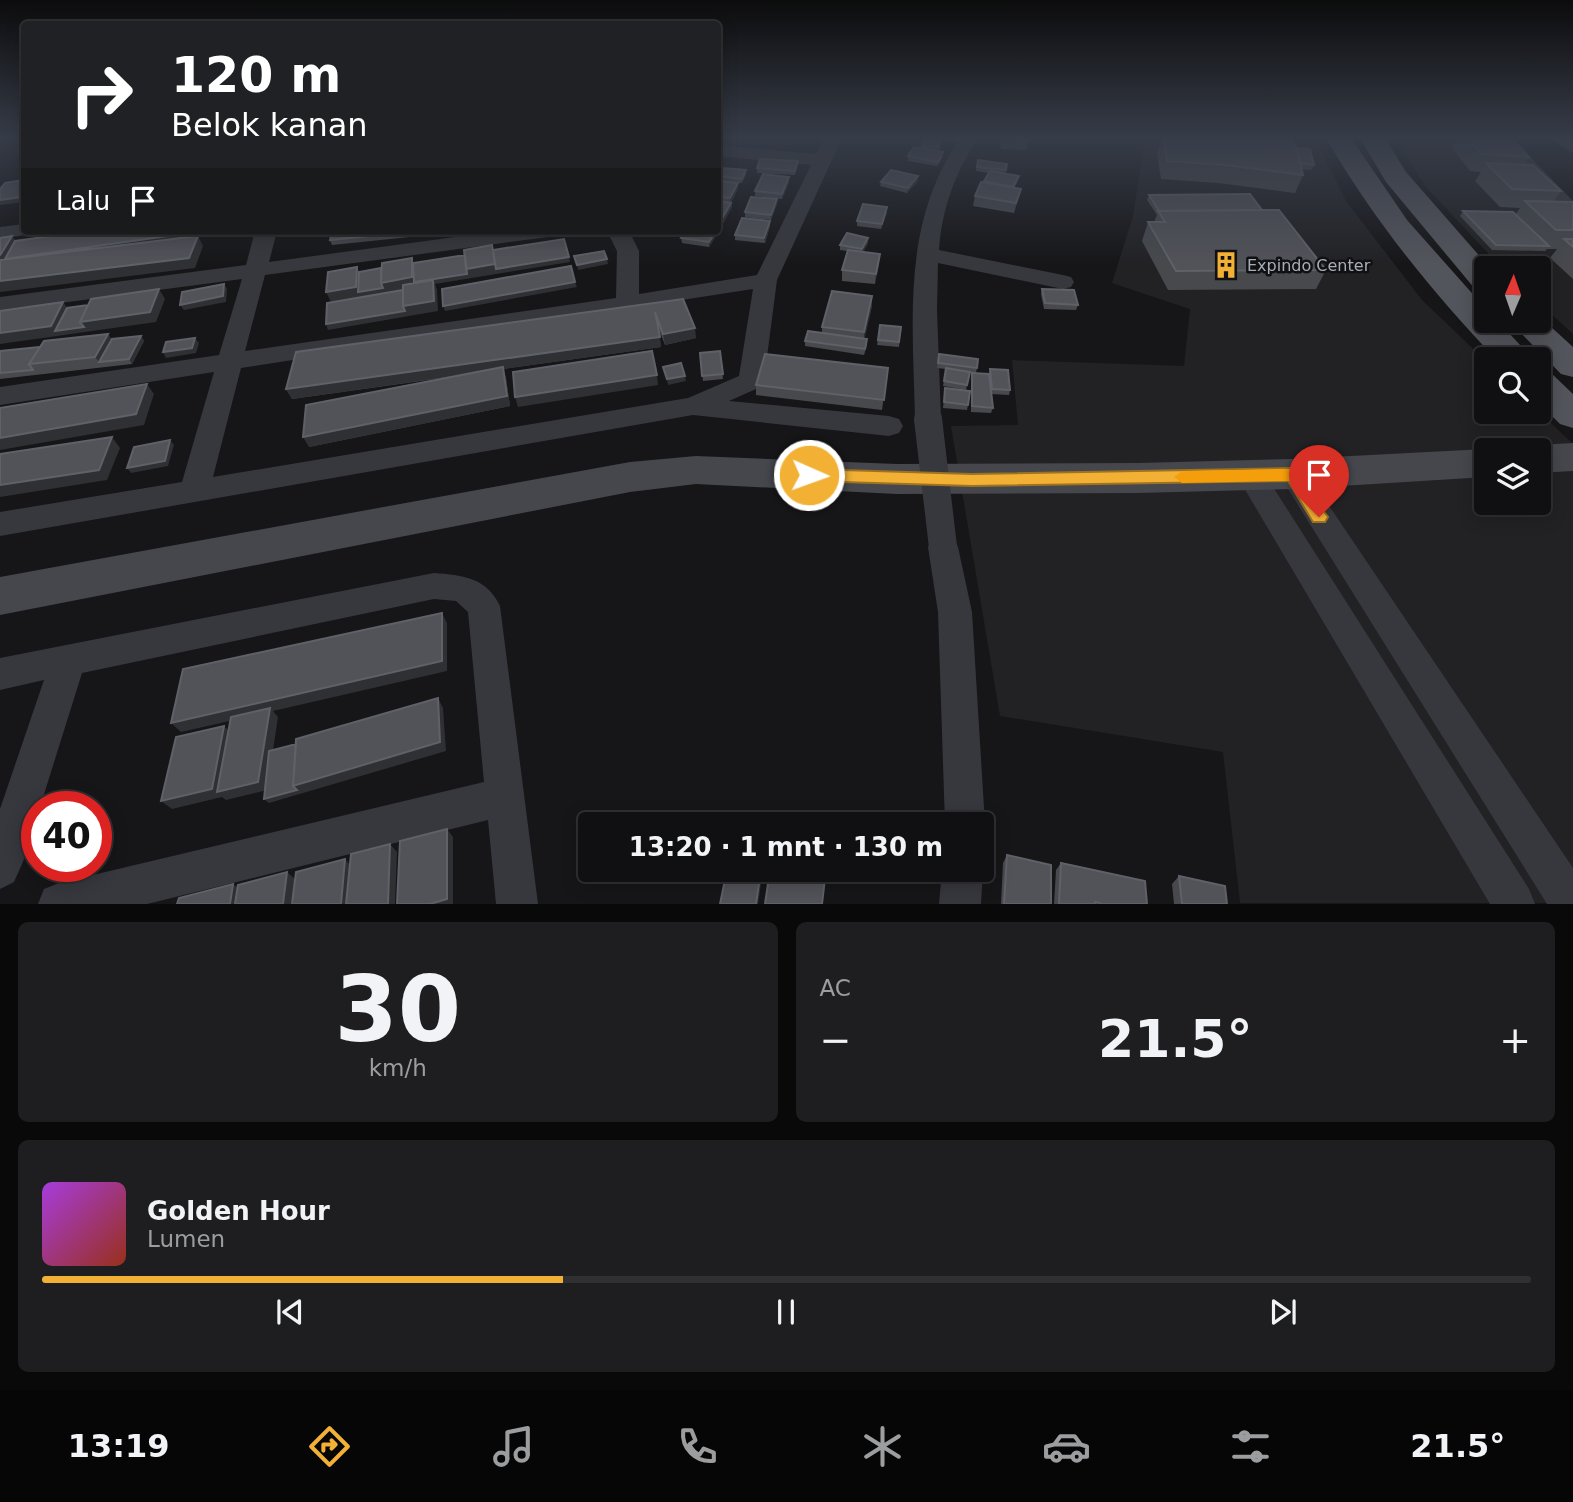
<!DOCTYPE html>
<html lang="id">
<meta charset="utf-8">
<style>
body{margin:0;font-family:"DejaVu Sans",sans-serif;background:#1e1e20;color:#f1f3f6;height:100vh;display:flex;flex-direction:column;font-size:26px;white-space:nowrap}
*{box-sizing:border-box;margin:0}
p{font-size:23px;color:#9c9d9f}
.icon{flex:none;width:38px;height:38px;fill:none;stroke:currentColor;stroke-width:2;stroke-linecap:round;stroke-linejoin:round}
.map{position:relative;height:904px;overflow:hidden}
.drawer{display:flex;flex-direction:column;gap:18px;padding:18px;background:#09090a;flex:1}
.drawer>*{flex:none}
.top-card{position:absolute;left:21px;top:21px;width:700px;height:214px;border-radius:7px;box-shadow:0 4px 18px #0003,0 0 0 2px #303032;background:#202124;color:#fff;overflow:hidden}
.needle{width:46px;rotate:2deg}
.controls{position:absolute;left:1474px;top:256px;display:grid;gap:14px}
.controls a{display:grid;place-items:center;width:77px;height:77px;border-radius:7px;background:#101012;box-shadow:0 4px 18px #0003,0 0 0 2px #303032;font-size:35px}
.speed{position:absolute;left:21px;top:791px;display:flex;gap:14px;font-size:35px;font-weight:700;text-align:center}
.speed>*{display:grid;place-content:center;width:91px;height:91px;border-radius:50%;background:#101012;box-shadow:0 4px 18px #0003,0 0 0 2px #303032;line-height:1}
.speed .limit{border:10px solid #d22;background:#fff;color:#111}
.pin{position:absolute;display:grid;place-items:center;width:60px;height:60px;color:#fff;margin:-72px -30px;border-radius:50% 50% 50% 0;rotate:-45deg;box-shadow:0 0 7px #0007}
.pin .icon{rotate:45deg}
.me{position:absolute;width:77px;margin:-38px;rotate:92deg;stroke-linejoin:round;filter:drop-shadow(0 0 5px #0008)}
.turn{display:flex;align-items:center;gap:24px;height:147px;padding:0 35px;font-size:32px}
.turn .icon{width:91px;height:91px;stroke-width:2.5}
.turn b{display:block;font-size:49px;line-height:60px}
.then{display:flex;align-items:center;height:66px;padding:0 35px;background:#0003;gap:14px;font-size:26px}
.big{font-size:52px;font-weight:700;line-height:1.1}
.drawer .widget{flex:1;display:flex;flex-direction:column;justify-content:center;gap:10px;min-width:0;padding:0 24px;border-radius:10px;background:#1e1e20}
.drawer .dial{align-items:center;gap:0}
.dial b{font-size:91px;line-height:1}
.song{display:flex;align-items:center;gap:21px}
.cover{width:84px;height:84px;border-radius:10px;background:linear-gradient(135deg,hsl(280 70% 55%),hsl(10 70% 35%))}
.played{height:7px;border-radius:4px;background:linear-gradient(90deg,#f2b134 35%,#303032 35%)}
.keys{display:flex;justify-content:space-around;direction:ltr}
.heat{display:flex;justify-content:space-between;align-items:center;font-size:38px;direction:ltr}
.drawer .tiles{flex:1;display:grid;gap:18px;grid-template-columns:1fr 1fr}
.widget:last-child{grid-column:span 2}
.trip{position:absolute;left:578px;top:812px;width:416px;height:70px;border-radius:7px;background:#101012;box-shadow:0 4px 18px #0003,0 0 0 2px #303032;font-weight:700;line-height:70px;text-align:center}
.menu{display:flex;height:112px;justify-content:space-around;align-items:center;background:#060607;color:#9c9d9f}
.menu .icon{width:49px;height:49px}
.menu .selected{color:#f2b134}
.menu b{font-size:32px;color:#f1f3f6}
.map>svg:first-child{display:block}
.built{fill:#222225;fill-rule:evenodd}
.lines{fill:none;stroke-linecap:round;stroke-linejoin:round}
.street{fill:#37383d;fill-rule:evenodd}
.secondary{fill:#45474d;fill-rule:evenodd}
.primary{fill:#53555c;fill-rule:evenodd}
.street-bridge{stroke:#37383d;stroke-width:28}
.wall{fill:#47494d}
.shaded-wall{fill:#2f3033}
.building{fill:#525359;stroke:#5f6168;stroke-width:2}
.route{fill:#f2b134;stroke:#9d7322;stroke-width:2}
.slow{fill:#f59e0b}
.labels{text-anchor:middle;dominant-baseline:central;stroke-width:5;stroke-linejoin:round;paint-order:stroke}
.far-poi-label{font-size:16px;fill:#a8adb8;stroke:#111113;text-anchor:start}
</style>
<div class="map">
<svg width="1573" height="904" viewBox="0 0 1573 904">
<rect width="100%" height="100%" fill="#161618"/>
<!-- built -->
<path class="built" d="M1145 138H1315L1346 201 1422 300 1486 361V411H1538L1573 444V903H1240L1223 752 1000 716 951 426 1018 425 1012 360 1184 366 1190 309 1112 283 1133 216ZM1486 450H1538V502H1486Z
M1394 138H1491L1573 227V334L1538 302V268H1502L1427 188Z"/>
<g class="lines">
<!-- street -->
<path class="street" d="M824 138H842L777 280 764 380 756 389 729 401 889 416 899 419 903 426 899 433 889 436 693 415 0 536V512L182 482 214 372 0 405V387L219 355 242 279 0 311V297L246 265 255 231H277L269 262 500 231H559L555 235 548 237 265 275 245 351 616 298 617 251 607 231H629L639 251V294L757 275 811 165 718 156V145L816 154ZM753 289 739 376 688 398 213 477 241 368Z
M960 138H978C955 173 942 208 939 250L1063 275 1071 277 1074 282 1071 287 1063 289 938 263 937 310 941 419 938 426 928 428 918 426 915 419C913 319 901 225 960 138Z
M1493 138H1512L1573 201V219L1566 217Z
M24 224V231H34L31 234 0 239V227Z
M1293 463 1303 467 1573 868V904H1547L1283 481 1279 474 1283 467Z
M1251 465 1261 468 1529 889 1535 904H1490L1237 476 1241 468Z
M943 535 954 538 958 547 972 612 985 824 982 831V824H945L938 612 928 547 932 538Z
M434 573C463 575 487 578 500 606L538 904H496L488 820 147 904H38L44 889 59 883 484 782 468 612 456 601 434 599 82 673 40 807H37C37 831 24 860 14 882L0 889V809L44 680 0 690V658Z
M982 868 983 870 981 904H939L942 870Z"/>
<!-- secondary -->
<path class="secondary" d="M1573 443V471L1538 473V450H1524L1538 445Z
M1486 449 1489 450H1486V477L1293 489 1138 493 897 494 696 484 630 492 0 615V577L630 462 696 456 897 464 1138 463 1293 459Z"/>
<!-- primary -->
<path class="primary" d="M1326 138H1351L1407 220 1486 309V320H1497L1533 359H1496C1431 291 1373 219 1326 138Z
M1360 138H1385L1406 172 1490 268H1486V291L1475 289 1386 182Z
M1538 315 1573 347V377L1561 374 1508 320H1538Z
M1538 369 1551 373 1573 394V428L1560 424 1538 402Z"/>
<!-- street-bridge -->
<path class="street-bridge" d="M928 419 943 547"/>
</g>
<!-- wall -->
<path class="wall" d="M923 138 939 147V151L943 157 937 166 908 161V156L921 148Z
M944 138H964L962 143 943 139Z
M999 138H1027L1028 141 1026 150 1001 149Z
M1162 138H1290L1296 148 1314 165 1311 170 1302 169 1303 175 1295 193 1218 183 1161 179 1157 154Z
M1444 138H1512L1529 157 1524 165 1561 191 1554 201 1573 202V279L1550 258 1557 249H1547L1545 251 1492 250 1460 216 1463 211 1516 214 1520 208 1500 207 1475 181 1481 172 1470 171 1452 148 1457 141 1445 140Z
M1549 138H1573V152H1571Z
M978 160 1007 164 1005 174 1018 181 1014 188 1021 189 1014 213 973 206 975 196 988 173 976 171Z
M798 161 795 175 757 173V168Z
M718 174 746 175 742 183 718 181Z
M718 181 738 188 731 203 732 207 721 227H719V231L709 247 682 243 681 238 718 231Z
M918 181 907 193 880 186 881 182Z
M789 182 782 199 755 196V191Z
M1149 195 1262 210 1326 270 1316 289 1168 290 1142 241 1148 222H1154L1157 215 1147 200Z
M777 199V204L771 220 745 217V212Z
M887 212 881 229 857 226V221Z
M770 226 765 243 735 240V235Z
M332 231H468L332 245 330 240Z
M868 238V243L863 252 880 254 875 284 842 281V270L847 251 840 250V245Z
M1042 289 1078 305 1076 310 1044 309 1041 294Z
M872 296V306L864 339 867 345 864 355 805 346V341L822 332V327Z
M683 299 696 338 665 345 657 324 661 347 503 369 506 378 510 406 309 447 464 375 292 399 286 389Z
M880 325 901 327 899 347 877 345Z
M141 336 144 341 132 364 0 379V351Z
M720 351 723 379 703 381 700 353Z
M939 354 977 368 976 373 989 374 990 369 1010 390 1009 395 991 394 993 408 991 413 971 412V378L972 373 970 372 966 390 943 386 946 369 937 368Z
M888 368 882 410 756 395V385Z
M945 388 968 405 967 410 943 408Z
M1007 855 1051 904H1001L1003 863Z
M1061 863 1147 904H1054L1056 870Z
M1179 876 1227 904H1174L1172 884Z"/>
<!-- shaded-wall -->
<path class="shaded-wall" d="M746 170V175L742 183V179Z
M918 176V181L907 193 908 188Z
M789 177V182L782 199V194Z
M738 183V188L731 203 730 198Z
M24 193V202L0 205V200Z
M777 199V204L771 220V215Z
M731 203 732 207 721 227 720 222Z
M770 221V226L765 243 764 238Z
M718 226 719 231 709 247V242L716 231H718Z
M201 231 199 238 203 246 195 268 0 292V255L12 236 19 246Z
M868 238V243L862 254V249Z
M492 245 495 255 569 257 570 262 435 284 437 290 438 311 328 330 326 324 403 306 433 285 331 302 326 292 357 267 362 277 381 283 412 258 415 268 466 269Z
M880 254 879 264 875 284 876 274Z
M607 259 608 264 578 270 577 265Z
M575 282 577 287 445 311 443 306Z
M224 284 227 289 226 302 184 310 180 305Z
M159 289 165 299 156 322 0 344V333L63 302 71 313 80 322Z
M872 296V306L864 342V332Z
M695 328 696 338 665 345 663 334Z
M108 334 116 345 99 362 95 357Z
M141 336 144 341 132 364 129 359Z
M660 337 661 347 503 369 506 378 510 406 309 447 303 437 503 369 292 399 286 389Z
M195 338 199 343 196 353 166 358 163 352Z
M657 375 658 385 518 407 515 397Z
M685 376 686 381 668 385 667 379Z
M147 384 154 394 144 425 0 450V438Z
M112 437 120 448 107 480 0 497V485Z
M170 440 174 445 168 466 131 473 127 468Z
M442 613 447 623V671L273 711 278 717 267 790 226 800 222 797 172 809 161 801 224 726 233 735 269 712 181 732 171 723Z
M438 698 443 708 446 751 269 803 264 799 293 786Z
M447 829 453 837V904H430Z
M390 844 397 852 395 904H388Z
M345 859 352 867 350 904H341Z
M761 870H763L758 904H756Z
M287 872 296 880 294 904H283Z
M233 884 243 891 241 904H230Z"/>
<!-- building -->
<path class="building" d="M923 138H940L939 147 922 146Z
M1002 138H1027L1028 141 1002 140Z
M1163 138H1290L1297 149 1303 175 1225 165 1167 161Z
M1468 138H1512L1529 157 1481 154Z
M1560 138H1573V146Z
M914 147 943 152 938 162 908 156Z
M1296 148 1310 149 1314 165 1300 163Z
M760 159 798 161 795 171 757 168Z
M978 160 1007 164 1006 170 977 167Z
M1486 163 1533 165 1561 191 1512 189Z
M721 168 746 170 742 179 718 176Z
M891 170 918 176 908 188 881 182Z
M990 171 1019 176 1013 187 984 181Z
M763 174 789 177 782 194 755 191Z
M24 180V193L22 197 0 200V189L5 183Z
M718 181 738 183 730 198 718 197Z
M981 182 1021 189 1016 203 975 196Z
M1250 194 1262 210 1159 211 1149 195Z
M751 197 777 199 771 215 745 212Z
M718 201 731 203 720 222H718Z
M1525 201 1573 202V230H1556Z
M863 204 887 207 882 224 857 221Z
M1279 210 1326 270 1176 271 1148 222H1165L1158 211Z
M1463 211 1513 212 1549 246 1496 245Z
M742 218 770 221 764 238 735 235Z
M88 231H197L196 232 5 259 15 241Z
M332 231H417L330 240Z
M686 231H716L709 242 681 238Z
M847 233 868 238 862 249 840 245Z
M12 236 1 254 0 255V238Z
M198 236 189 258 0 281V260Z
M564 239 569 257 496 269 493 250Z
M1564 239H1573V247Z
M492 245 495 264 466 269 464 250Z
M848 250 880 254 876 274 842 270Z
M604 251 607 259 577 265 574 256Z
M465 255 467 274 414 282 413 263Z
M412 258V277L381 283 382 263Z
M571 266 575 282 443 306 442 289Z
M357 267 356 287 326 292 328 272Z
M381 268V283L383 288 358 292 359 272Z
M433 280 434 301 403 306V285Z
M224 284 223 296 180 305 182 292Z
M159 289 150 312 80 322 91 299Z
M1042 289 1074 290 1078 305 1045 303Z
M403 290V306L405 311 326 324 327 303Z
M832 291 872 296 864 332 822 327Z
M683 299 695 328 663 334 655 312 660 337 286 389 296 352Z
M63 302 51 326 0 333V311Z
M88 305 80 322 84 327 55 331 67 308Z
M880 325 901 327 899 342 878 340Z
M808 331 867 339 865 349 805 341Z
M108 334 95 357 29 364 44 341Z
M141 336 129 359 99 362 112 339Z
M195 338 192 348 163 352 166 342Z
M40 347 29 364 33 370 0 373V351Z
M652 351 657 375 515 397 513 372Z
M720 351 723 374 702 376 700 353Z
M765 354 888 368 884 400 756 385Z
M939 354 978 359 977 368 938 363Z
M681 363 685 376 667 379 663 367Z
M503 367 507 396 303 437 306 405Z
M946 368 970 372 967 385 944 381Z
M990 369 1008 370 1010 390 992 389Z
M972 373 989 374 993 408 972 406Z
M147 384 136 414 0 438V408Z
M945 388 970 391 968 405 944 402Z
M112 437 99 470 0 485V454Z
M170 440 165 461 127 468 134 447Z
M442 613V661L171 723 183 669Z
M438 698 440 742 293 786 296 739Z
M270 708 258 782 217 792 231 717Z
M224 726 212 789 161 801 176 737Z
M296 744 293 786 297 790 264 799 269 751Z
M447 829V899L430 904H397L400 841Z
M390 844 388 904H346L351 854Z
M1007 855 1051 865V904H1004Z
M345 859 341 904H292L296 872Z
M1061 863 1145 881 1147 904H1103L1095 902V904H1059Z
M727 870H761L756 904H720Z
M770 870H826L822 904H765Z
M287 872 283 904H235L238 885Z
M1179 876 1225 886 1227 904H1182Z
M233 884 230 904H177L179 898Z"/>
<!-- sky -->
<linearGradient id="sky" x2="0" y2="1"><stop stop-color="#0c0c0d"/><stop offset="0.52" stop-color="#363c48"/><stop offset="1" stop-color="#363c48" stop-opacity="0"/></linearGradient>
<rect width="1573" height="265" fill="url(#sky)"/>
<!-- route -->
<path class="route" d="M1293 468 1299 470 1325 513 1328 517 1325 522H1313L1288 481 972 486 809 481 801 475 809 469 972 474Z"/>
<!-- slow -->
<path class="slow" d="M1289 469 1297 475 1289 481 1182 483 1174 477 1182 471Z"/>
<!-- icons -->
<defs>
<symbol id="building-bare" viewBox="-9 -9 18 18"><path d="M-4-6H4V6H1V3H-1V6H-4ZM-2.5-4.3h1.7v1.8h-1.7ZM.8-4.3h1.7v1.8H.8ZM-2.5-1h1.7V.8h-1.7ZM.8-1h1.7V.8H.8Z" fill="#f2b134" stroke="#111113" stroke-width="2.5" paint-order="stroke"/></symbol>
</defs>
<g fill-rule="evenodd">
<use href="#building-bare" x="1207" y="246" width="38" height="38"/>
</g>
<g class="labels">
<!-- far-poi labels -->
<g class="far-poi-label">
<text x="1247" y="265">Expindo Center</text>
</g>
</g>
</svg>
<div class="controls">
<a><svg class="needle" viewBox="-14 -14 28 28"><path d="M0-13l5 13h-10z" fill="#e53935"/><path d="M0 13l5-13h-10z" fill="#9c9d9f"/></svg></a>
<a><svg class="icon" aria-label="search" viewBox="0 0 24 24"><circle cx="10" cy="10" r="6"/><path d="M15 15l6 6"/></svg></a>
<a><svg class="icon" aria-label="layers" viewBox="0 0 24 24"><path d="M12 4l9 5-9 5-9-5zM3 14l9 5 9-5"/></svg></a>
</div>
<div class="speed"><div class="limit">40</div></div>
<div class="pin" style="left:1319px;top:517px;background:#d93025"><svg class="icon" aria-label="arrive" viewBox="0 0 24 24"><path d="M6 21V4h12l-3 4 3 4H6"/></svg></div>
<svg class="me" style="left:809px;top:475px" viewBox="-20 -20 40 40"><circle r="17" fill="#f2b134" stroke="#fff" stroke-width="3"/><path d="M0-11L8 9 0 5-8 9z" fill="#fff"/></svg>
<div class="trip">13:20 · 1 mnt · 130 m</div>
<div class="top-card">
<div class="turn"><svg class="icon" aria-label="right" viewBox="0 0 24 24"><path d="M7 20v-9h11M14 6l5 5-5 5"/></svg><div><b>120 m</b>Belok kanan</div></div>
<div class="then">Lalu<svg class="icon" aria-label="arrive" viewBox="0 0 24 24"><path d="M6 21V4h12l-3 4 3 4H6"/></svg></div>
</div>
</div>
<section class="drawer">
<div class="tiles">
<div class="widget dial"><b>30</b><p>km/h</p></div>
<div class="widget"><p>AC</p>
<div class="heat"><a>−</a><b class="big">21.5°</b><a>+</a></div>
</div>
<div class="widget">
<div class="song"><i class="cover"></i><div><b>Golden Hour</b><p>Lumen</p></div></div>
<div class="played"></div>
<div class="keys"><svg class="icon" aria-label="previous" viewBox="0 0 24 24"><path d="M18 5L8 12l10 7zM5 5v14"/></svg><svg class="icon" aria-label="pause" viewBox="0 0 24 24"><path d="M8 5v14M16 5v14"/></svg><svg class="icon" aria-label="next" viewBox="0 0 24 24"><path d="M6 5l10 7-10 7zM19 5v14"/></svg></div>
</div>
</div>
</section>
<nav class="menu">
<b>13:19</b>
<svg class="icon selected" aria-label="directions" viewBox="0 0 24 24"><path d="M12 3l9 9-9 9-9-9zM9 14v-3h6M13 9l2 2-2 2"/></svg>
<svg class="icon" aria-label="music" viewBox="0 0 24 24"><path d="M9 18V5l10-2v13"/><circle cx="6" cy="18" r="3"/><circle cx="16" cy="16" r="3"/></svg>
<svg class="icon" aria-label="phone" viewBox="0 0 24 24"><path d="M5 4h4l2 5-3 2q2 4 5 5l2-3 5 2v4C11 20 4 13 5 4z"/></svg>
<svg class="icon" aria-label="climate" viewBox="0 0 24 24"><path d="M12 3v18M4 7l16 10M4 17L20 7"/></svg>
<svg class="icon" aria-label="car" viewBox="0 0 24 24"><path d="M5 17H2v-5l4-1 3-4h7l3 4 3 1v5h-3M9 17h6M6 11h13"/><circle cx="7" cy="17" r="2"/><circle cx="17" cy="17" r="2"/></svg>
<svg class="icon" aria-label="filters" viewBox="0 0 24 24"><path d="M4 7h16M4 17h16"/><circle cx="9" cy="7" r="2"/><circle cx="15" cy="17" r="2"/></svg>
<b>21.5°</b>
</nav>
